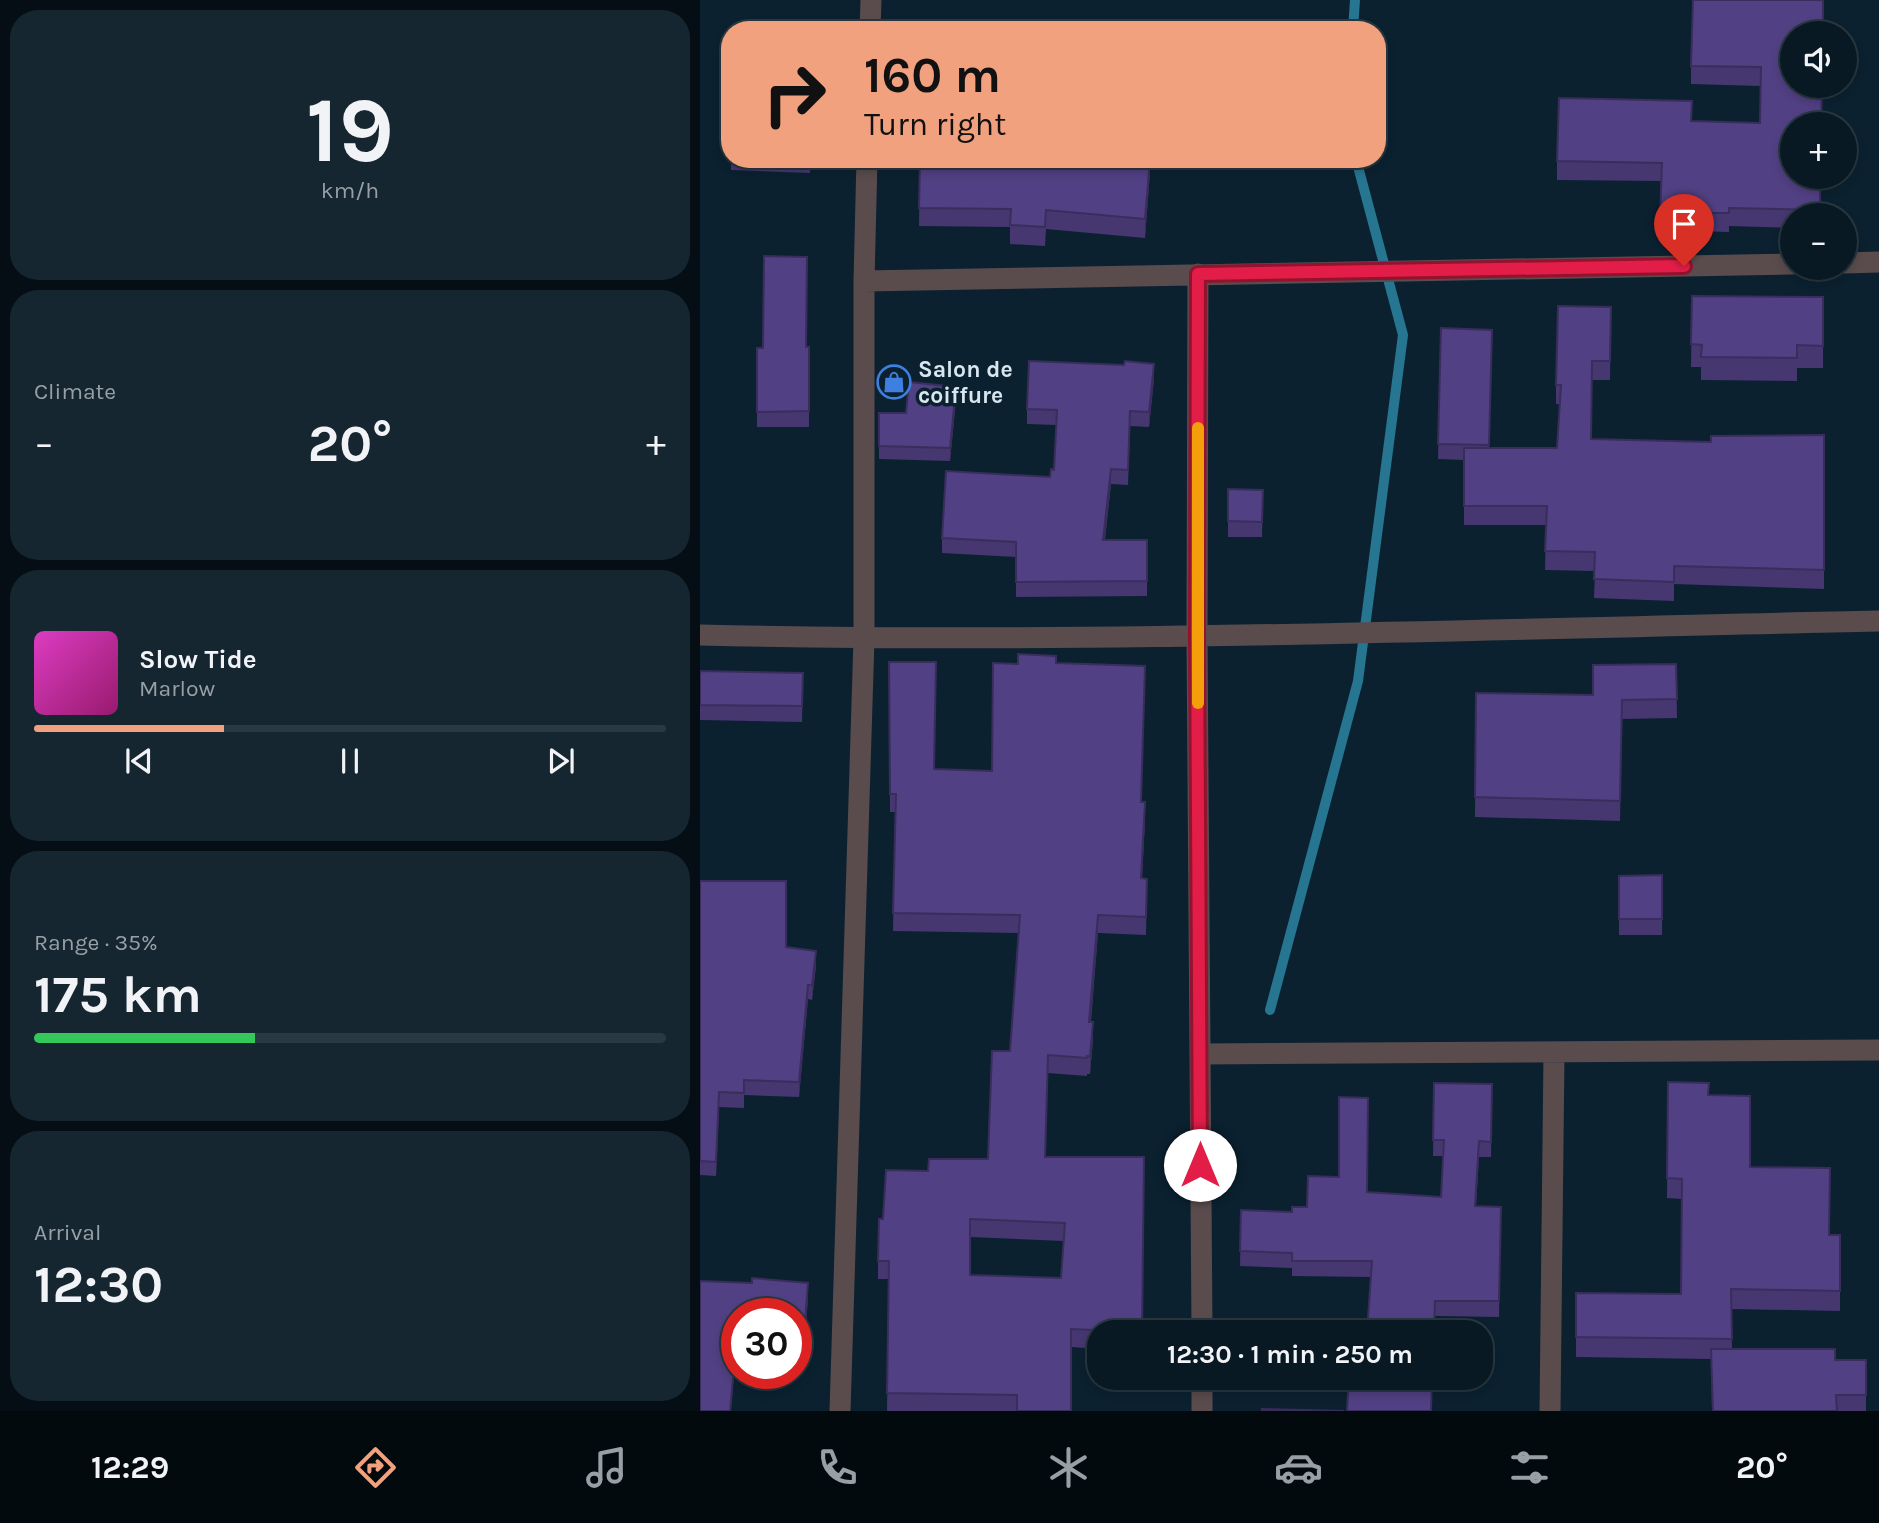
<!DOCTYPE html>
<meta charset="utf-8">
<style>
body{margin:0;font-family:Karla,sans-serif;background:#162631;color:#f1f3f6;height:100vh;display:flex;flex-direction:column;font-size:26px;white-space:nowrap}
*{box-sizing:border-box;margin:0}
p{font-size:23px;color:#98a0a6}
.icon{flex:none;width:38px;height:38px;fill:none;stroke:currentColor;stroke-width:2;stroke-linecap:round;stroke-linejoin:round}
.map{position:relative;flex:1;overflow:hidden}
.details{display:flex;flex-direction:column;gap:10px;padding:10px;background:#040e14;width:700px}
.details>*{flex:none}
.hud{position:absolute;left:21px;top:21px;width:665px;height:147px;border-radius:28px;box-shadow:0 4px 10px #0003,0 0 0 2px #293841;background:#f2a17e;color:#111;overflow:hidden}
.tools{position:absolute;left:1080px;top:21px;display:grid;gap:14px}
.tools a{display:grid;place-items:center;width:77px;height:77px;border-radius:50%;background:#081924;box-shadow:0 4px 10px #0003,0 0 0 2px #293841;font-size:35px}
.speed{position:absolute;left:21px;top:1298px;display:flex;gap:14px;font-size:35px;font-weight:700;text-align:center}
.speed>*{display:grid;place-content:center;width:91px;height:91px;border-radius:50%;background:#081924;box-shadow:0 4px 10px #0003,0 0 0 2px #293841;line-height:1}
.speed .limit{border:10px solid #d22;background:#fff;color:#111}
.pin{position:absolute;display:grid;place-items:center;width:60px;height:60px;color:#fff;margin:-72px -30px;border-radius:50% 50% 50% 0;rotate:-45deg;box-shadow:0 0 7px #0007}
.pin .icon{rotate:45deg}
.me{position:absolute;width:77px;margin:-38px;rotate:0deg;stroke-linejoin:round;filter:drop-shadow(0 0 5px #0008)}
.turn{display:flex;align-items:center;gap:24px;height:147px;padding:0 28px;font-size:32px}
.turn .icon{width:91px;height:91px;stroke-width:2.5}
.turn b{display:block;font-size:49px;line-height:60px}
.big{font-size:52px;font-weight:700;line-height:1.1}
.details .card{flex:1;display:flex;flex-direction:column;justify-content:center;gap:10px;min-width:0;padding:0 24px;border-radius:28px;background:#162631}
.details .dial{align-items:center;gap:0}
.dial b{font-size:91px;line-height:1}
.song{display:flex;align-items:center;gap:21px}
.cover{width:84px;height:84px;border-radius:10px;background:linear-gradient(135deg,hsl(310 70% 55%),hsl(320 70% 35%))}
.played{height:7px;border-radius:4px;background:linear-gradient(90deg,#f2a17e 30%,#293841 30%)}
.keys{display:flex;justify-content:space-around;direction:ltr}
.heat{display:flex;justify-content:space-between;align-items:center;font-size:38px;direction:ltr}
.charge{height:10px;border-radius:5px;background:linear-gradient(90deg,#34c759 35%,#293841 0)}
.trip{position:absolute;left:387px;top:1320px;width:406px;height:70px;border-radius:28px;background:#081924;box-shadow:0 4px 10px #0003,0 0 0 2px #293841;font-weight:700;line-height:70px;text-align:center}
.tabs{display:flex;height:112px;justify-content:space-around;align-items:center;background:#030a0e;color:#98a0a6}
.tabs .icon{width:49px;height:49px}
.tabs .active{color:#f2a17e}
.tabs b{font-size:32px;color:#f1f3f6}
main{display:flex;flex:1;min-height:0}
.map>svg:first-child{display:block}
.lines{fill:none;stroke-linecap:round;stroke-linejoin:round}
.stream{stroke:#267692;stroke-width:10}
.minor{stroke:#5a4c4d;stroke-width:21}
.wall{fill:#463771;fill-rule:evenodd}
.shaded-wall{fill:#392d5c}
.building{fill:#514083;stroke:#392d5c;stroke-width:2;fill-rule:evenodd}
.route-casing{stroke:#92132f;stroke-width:18}
.route{stroke:#e11d48;stroke-width:12}
.slow{stroke:#f59e0b;stroke-width:12}
.labels{text-anchor:middle;dominant-baseline:central;stroke-width:7;stroke-linejoin:round;paint-order:stroke}
.poi-label{font-size:23px;font-weight:bold;fill:#d8e6f0;stroke:#0b2130;text-anchor:start}
</style>
<main>
<section class="details">
<div class="card dial"><b>19</b><p>km/h</p></div>
<div class="card"><p>Climate</p>
<div class="heat"><a>−</a><b class="big">20°</b><a>+</a></div>
</div>
<div class="card">
<div class="song"><i class="cover"></i><div><b>Slow Tide</b><p>Marlow</p></div></div>
<div class="played"></div>
<div class="keys"><svg class="icon" aria-label="previous" viewBox="0 0 24 24"><path d="M18 5L8 12l10 7zM5 5v14"/></svg><svg class="icon" aria-label="pause" viewBox="0 0 24 24"><path d="M8 5v14M16 5v14"/></svg><svg class="icon" aria-label="next" viewBox="0 0 24 24"><path d="M6 5l10 7-10 7zM19 5v14"/></svg></div>
</div>
<div class="card"><p>Range · 35%</p><b class="big">175 km</b><div class="charge"></div></div>
<div class="card"><p>Arrival</p><b class="big">12:30</b></div>
</section>
<div class="map">
<svg width="1179" height="1411" viewBox="0 0 1179 1411">
<rect width="100%" height="100%" fill="#0b2130"/>
<g class="lines">
<!-- stream -->
<path class="stream" d="M653 30 655 0
M570 1010 658 681 703 335 656 159"/>
<!-- minor -->
<path class="minor" d="M170 30 171 0
M1144 263 1179 262
M498 274 497 635 502 1332
M164 281 1092 264
M0 635C393 644 786 629 1179 621
M500 1054 1179 1050
M502 1377V1411
M140 1411 164 639V281L167 159
M850 1411 854 1054"/>
</g>
<!-- wall -->
<path class="wall" d="M1124 0 1120 215H1092V228L1029 226V232L992 231 991 237 960 236 961 181 857 180V161L992 121 1060 123V86L991 84V66Z
M30 58V124H26Z
M31 159H111L110 173 31 170Z
M220 159H451L445 238 346 229 345 246 310 244V227L219 226Z
M992 296 1123 297V368H1097V381L1001 380V367H991Z
M911 307 910 380H892L891 439 1011 442 1124 435V589L974 584V601L894 598 895 571 845 570 846 525H764V460L738 459 741 328 792 330 789 448H857L860 404H856V385Z
M109 347V427H57V348Z
M454 379 449 427 430 426 428 485 411 484 405 540H447V596L316 597V557L242 553V538L350 477 354 470 356 425 327 424V409Z
M256 400 250 461 179 459V413H206Z
M528 489 563 490 562 537H528Z
M189 662 234 769 292 771 356 663 442 802 445 820 442 879H447L446 935 398 933 391 1022 393 1040 390 1074H387V1076L348 1073 345 1157 443 1332H399V1349L371 1347V1411H187L189 1279H178V1261L183 1219 228 1171 288 1159 310 1051 319 933 193 931 195 812H190ZM270 1237 364 1241 361 1278 270 1275Z
M976 664 977 718 922 719 920 821 775 817 776 693 893 695Z
M0 671 103 673 102 722 0 720Z
M962 875V935H919V876Z
M0 881 86 947 116 966 112 1000 108 999 99 1097 44 1095V1108L19 1107 16 1176 0 1175Z
M968 1082 1009 1095 1050 1167 1129 1235H1140V1311L1031 1309 1032 1349 1135 1360H1166V1411H1012L1011 1359 876 1357V1293L981 1294 982 1199 967 1198Z
M734 1083 792 1084 791 1157H779L776 1206 801 1207 799 1317 735 1316V1332H667L671 1277 592 1276V1268L540 1266 541 1210 592 1212 607 1207 667 1192 741 1197 743 1156H733Z
M0 1281 108 1298 104 1349 96 1348V1314H37L36 1350Z"/>
<!-- shaded-wall -->
<path class="shaded-wall" d="M450 159H451L445 238V219Z
M454 364V379L449 427V412Z
M256 387V400L250 461V448Z
M411 469V484L403 555V540Z
M445 802V820L441 896V878Z
M398 915V933L389 1040V1022Z
M116 951V966L112 1000V985Z
M108 985V999L99 1097V1082Z
M393 1022V1040L390 1074V1056Z
M19 1092V1107L16 1176V1162Z
M779 1141V1157L775 1221V1206Z
M108 1283V1298L104 1349V1334Z
M36 1335V1350L31 1411H30Z"/>
<!-- building -->
<path class="building" d="M993 0H1123V33H1092V86H1122L1121 124H1092V177H1120V210L1029 208V213H992L991 219 960 218 962 163 857 161 859 98 992 101 991 121 1060 123 1061 67 991 66Z
M28 57 30 58V108H26Z
M220 159H450L445 219 346 210 345 227 310 225 311 209 219 208Z
M64 256 107 257 106 347H109V411L57 412V348H63Z
M992 296 1123 297V346L1097 345V358L1001 357 1002 345 991 344Z
M858 306 911 307 910 361H892L891 439 1011 442V436L1124 435V570L974 566V582L894 579 895 552 845 551 847 506H764V448H857L861 385H856Z
M741 328 792 330 789 445 738 444Z
M329 361 424 365 425 361 454 364 449 412 430 411 428 470 411 469 403 540H447V581L316 582V542L242 538 246 471 350 477 351 469 354 470 357 410 327 409Z
M209 382 256 387 250 448 179 446V413H206Z
M528 489 563 490 562 522 528 521Z
M318 654 356 656V663L445 666 441 802H445L441 878 447 879 446 917 398 915 389 1022H393L390 1056H387V1058L348 1055 345 1157H444L442 1332 371 1329V1411H317V1395L187 1393 189 1261H178L179 1219H183L186 1170 228 1171 229 1159H288L292 1051H310L320 915 193 913 196 794H190L189 662H236L234 769 292 771 293 663 318 664ZM270 1219 365 1223 361 1278 270 1275Z
M976 664 977 699 922 700 920 801 775 797 776 693 893 695V665Z
M0 671 103 673 102 706 0 705Z
M962 875V919H919V876Z
M0 881H86V947L116 951 112 985H108L99 1082 44 1080V1093L19 1092 16 1162 0 1161Z
M968 1082 1009 1083 1008 1095 1050 1096V1167L1130 1168 1129 1235H1140V1291L1031 1289 1032 1339 876 1337V1293L981 1294 982 1179 967 1178Z
M734 1083 792 1084 791 1142 779 1141 775 1206 801 1207 799 1301H735L734 1332H667L672 1261H592V1253L540 1251 541 1210 592 1212V1207H607L608 1176 639 1177V1097L668 1098 667 1192 741 1197 744 1140H733Z
M52 1278 108 1283 104 1334H96V1314H37V1335L30 1411H0V1281L52 1283Z
M1011 1349H1135V1360H1166V1395H1136L1137 1411H1013Z
M649 1377H732L731 1411H647Z
M562 1409 644 1411H562Z"/>
<g class="lines">
<defs>
<path id="route" d="M500 1165 497 635 498 274 984 266"/>
</defs>
<!-- route casing -->
<use href="#route" class="route-casing"/>
<!-- route -->
<use href="#route" class="route"/>
<!-- slow -->
<path class="slow" d="M498 428V703"/>
</g>
<!-- icons -->
<defs>
<symbol id="shop-ring" viewBox="-11 -11 22 22"><circle r="9.5" fill="#0b2130" stroke="#3f7fe0" stroke-width="1.5"/><path d="M-5-2.5h2.3a2.7 3.5 0 0 1 5.4 0H5L5.5 6h-11ZM-1.5-2.5h3a1.5 2.3 0 0 0-3 0Z" fill="#3f7fe0"/></symbol>
</defs>
<g fill-rule="evenodd">
<use href="#shop-ring" x="175" y="363" width="38" height="38"/>
</g>
<g class="labels">
<!-- poi labels -->
<g class="poi-label">
<text x="218" y="369">Salon de<tspan x="218" dy="26">coiffure</tspan></text>
</g>
</g>
</svg>
<div class="tools">
<a><svg class="icon" aria-label="sound" viewBox="0 0 24 24"><path d="M4 9h4l5-4v14l-5-4H4zM17 9q2 3 0 6"/></svg></a>
<a>+</a>
<a>−</a>
</div>
<div class="speed"><div class="limit">30</div></div>
<div class="pin" style="left:984px;top:266px;background:#d93025"><svg class="icon" aria-label="arrive" viewBox="0 0 24 24"><path d="M6 21V4h12l-3 4 3 4H6"/></svg></div>
<svg class="me" style="left:500px;top:1165px" viewBox="-20 -20 40 40"><circle r="19" fill="#fff"/><path d="M0-13L10 11 0 6-10 11z" fill="#e11d48"/></svg>
<div class="trip">12:30 · 1 min · 250 m</div>
<div class="hud">
<div class="turn"><svg class="icon" aria-label="right" viewBox="0 0 24 24"><path d="M7 20v-9h11M14 6l5 5-5 5"/></svg><div><b>160 m</b>Turn right</div></div>
</div>
</div>
</main>
<nav class="tabs">
<b>12:29</b>
<svg class="icon active" aria-label="directions" viewBox="0 0 24 24"><path d="M12 3l9 9-9 9-9-9zM9 14v-3h6M13 9l2 2-2 2"/></svg>
<svg class="icon" aria-label="music" viewBox="0 0 24 24"><path d="M9 18V5l10-2v13"/><circle cx="6" cy="18" r="3"/><circle cx="16" cy="16" r="3"/></svg>
<svg class="icon" aria-label="phone" viewBox="0 0 24 24"><path d="M5 4h4l2 5-3 2q2 4 5 5l2-3 5 2v4C11 20 4 13 5 4z"/></svg>
<svg class="icon" aria-label="climate" viewBox="0 0 24 24"><path d="M12 3v18M4 7l16 10M4 17L20 7"/></svg>
<svg class="icon" aria-label="car" viewBox="0 0 24 24"><path d="M5 17H2v-5l4-1 3-4h7l3 4 3 1v5h-3M9 17h6M6 11h13"/><circle cx="7" cy="17" r="2"/><circle cx="17" cy="17" r="2"/></svg>
<svg class="icon" aria-label="filters" viewBox="0 0 24 24"><path d="M4 7h16M4 17h16"/><circle cx="9" cy="7" r="2"/><circle cx="15" cy="17" r="2"/></svg>
<b>20°</b>
</nav>
